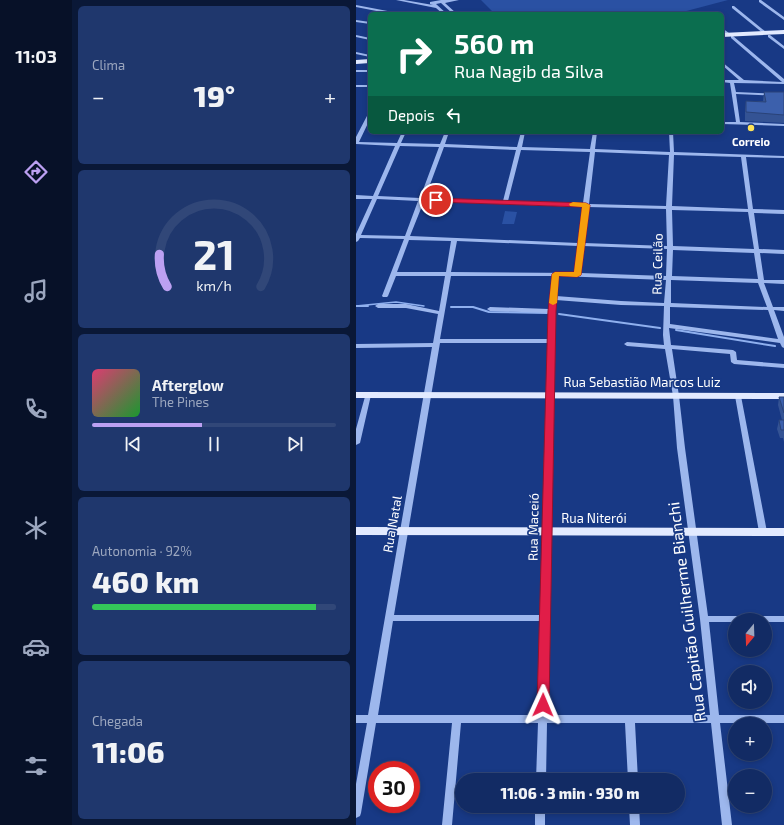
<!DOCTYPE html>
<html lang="pt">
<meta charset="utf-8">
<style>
body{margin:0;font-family:"Exo 2",sans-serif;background:#1f376d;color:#f1f3f6;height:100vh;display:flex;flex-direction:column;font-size:15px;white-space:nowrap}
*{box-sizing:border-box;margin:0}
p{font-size:13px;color:#9ca7bf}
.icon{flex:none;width:22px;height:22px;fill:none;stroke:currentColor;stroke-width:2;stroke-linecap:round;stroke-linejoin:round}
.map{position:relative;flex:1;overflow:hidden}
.side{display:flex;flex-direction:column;gap:6px;padding:6px;background:#0a1837;width:284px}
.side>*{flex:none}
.guide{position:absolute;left:12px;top:12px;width:356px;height:122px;border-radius:6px;box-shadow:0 2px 6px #0003,0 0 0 1px #314778;background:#0b6e4f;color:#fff;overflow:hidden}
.needle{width:26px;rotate:199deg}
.fabs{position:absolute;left:372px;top:613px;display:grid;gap:8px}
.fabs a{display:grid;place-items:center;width:44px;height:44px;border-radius:50%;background:#122b64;box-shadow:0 2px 6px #0003,0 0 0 1px #314778;font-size:20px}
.speed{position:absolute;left:12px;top:761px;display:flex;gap:8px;font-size:20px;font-weight:700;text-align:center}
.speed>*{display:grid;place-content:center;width:52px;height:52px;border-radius:50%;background:#122b64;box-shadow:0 2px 6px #0003,0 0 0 1px #314778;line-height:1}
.speed .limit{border:6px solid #d22;background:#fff;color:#111}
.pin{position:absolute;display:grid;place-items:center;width:34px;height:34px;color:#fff;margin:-17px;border:2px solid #fff;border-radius:50%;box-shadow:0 1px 4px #0007}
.me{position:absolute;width:44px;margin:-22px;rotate:1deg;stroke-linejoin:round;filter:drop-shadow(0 0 3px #0008)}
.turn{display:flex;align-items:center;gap:14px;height:84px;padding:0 20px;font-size:18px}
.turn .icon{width:52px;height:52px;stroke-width:2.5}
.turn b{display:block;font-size:28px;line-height:34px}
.then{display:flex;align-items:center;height:38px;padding:0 20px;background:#0003;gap:8px;font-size:15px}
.big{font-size:30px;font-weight:800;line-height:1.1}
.side .card{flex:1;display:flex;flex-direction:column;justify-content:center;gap:6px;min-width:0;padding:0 14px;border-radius:6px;background:#1f376d}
.side .dial{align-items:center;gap:0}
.dial svg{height:104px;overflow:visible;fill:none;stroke:#314778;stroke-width:7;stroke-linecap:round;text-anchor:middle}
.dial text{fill:#f1f3f6;stroke:none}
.song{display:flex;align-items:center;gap:12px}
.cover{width:48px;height:48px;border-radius:6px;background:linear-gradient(135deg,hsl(340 70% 55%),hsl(130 70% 35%))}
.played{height:4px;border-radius:2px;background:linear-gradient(90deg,#bca0f2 45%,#314778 45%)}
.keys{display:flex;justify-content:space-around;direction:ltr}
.heat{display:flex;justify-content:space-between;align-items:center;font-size:22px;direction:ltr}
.charge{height:6px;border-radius:3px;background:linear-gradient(90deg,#34c759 92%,#314778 0)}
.trip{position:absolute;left:99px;top:773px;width:230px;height:40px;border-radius:20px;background:#122b64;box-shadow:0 2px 6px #0003,0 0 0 1px #314778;font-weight:800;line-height:40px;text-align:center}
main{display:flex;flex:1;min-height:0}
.tab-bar{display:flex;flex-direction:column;width:72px;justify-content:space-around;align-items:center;background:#071128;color:#9ca7bf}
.tab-bar .icon{width:28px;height:28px}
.tab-bar .active{color:#bca0f2}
.tab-bar b{font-size:18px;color:#f1f3f6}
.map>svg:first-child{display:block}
.green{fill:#2a51a3}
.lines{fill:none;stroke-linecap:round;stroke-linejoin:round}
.stream-far1{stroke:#8fb0ef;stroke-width:1.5}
.stream{stroke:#8fb0ef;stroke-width:2}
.minor{fill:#9db7ed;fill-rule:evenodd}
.major{fill:#e2eaff;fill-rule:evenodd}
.wall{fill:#345394}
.building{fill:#3c60ac;stroke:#2a4378}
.route{fill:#e11d48;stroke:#92132f}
.slow{fill:#f59e0b}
.poi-dot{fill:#ffe458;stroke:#183985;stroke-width:1.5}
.labels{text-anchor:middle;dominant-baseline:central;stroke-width:3.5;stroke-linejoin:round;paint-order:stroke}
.far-poi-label{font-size:11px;font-weight:bold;fill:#fff;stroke:#183985}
.street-label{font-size:13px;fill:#fff;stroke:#183985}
.near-street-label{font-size:16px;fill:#fff;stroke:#183985}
</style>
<main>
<nav class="tab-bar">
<b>11:03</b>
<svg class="icon active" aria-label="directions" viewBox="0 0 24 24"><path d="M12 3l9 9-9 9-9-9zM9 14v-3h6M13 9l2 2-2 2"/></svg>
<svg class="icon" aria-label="music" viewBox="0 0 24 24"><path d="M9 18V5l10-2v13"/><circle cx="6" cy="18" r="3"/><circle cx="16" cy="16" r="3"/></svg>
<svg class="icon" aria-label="phone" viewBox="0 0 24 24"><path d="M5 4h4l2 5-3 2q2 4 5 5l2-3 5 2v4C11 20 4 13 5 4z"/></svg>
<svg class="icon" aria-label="climate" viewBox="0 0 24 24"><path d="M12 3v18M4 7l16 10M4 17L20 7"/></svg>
<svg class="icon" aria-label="car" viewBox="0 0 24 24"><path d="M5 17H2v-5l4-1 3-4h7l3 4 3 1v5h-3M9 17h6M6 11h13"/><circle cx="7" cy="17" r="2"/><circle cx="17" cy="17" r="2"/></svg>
<svg class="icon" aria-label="filters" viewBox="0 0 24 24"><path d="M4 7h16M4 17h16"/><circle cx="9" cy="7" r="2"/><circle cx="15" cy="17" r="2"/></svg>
</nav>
<section class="side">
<div class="card"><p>Clima</p>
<div class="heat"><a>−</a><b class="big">19°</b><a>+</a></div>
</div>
<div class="card dial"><svg viewBox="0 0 100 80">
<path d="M14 69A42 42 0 1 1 86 69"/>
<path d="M14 69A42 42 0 0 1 8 44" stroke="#bca0f2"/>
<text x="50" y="56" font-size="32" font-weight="700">21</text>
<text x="50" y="72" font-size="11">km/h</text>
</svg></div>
<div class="card">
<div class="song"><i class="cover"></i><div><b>Afterglow</b><p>The Pines</p></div></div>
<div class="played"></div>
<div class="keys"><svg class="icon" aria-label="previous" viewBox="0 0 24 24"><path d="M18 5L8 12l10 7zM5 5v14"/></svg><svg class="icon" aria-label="pause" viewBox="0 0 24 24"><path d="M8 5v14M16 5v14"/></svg><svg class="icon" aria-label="next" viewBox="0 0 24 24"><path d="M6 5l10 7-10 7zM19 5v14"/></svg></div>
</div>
<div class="card"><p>Autonomia · 92%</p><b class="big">460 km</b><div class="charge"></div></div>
<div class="card"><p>Chegada</p><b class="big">11:06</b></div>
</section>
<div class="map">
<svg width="428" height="825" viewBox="0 0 428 825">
<rect width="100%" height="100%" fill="#183985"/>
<!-- green -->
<path class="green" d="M125 0H372L319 14H139Z
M149 211 161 212 158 224H146Z"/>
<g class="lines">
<!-- stream-far1 -->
<path class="stream-far1" d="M0 306 40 302 68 306"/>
<!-- stream -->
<path class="stream" d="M0 306H12
M95 307H117L133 312 191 313
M203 314 304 328
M320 330 419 346"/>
<!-- minor -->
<path class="minor" d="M40 0H48L77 5 74 4V2L85 0H103L89 3 101 14H97L85 3 80 4 91 14H87L80 8Z
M403 0H405L428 17V20L403 2Z
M0 5 42 13 44 14H36L0 7Z
M376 6H378L410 32V34H408L376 8Z
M0 20 14 22V24L0 22Z
M366 28 373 33V35H371L366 31Z
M0 35 14 38V40L0 37Z
M412 35H414L428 46V49L412 37Z
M375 36H377L428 79V84L378 83 380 92 428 94V96L380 94 384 122 428 124V126L366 124V122H380L374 83 366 82V80H383L366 65V62L388 80 426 82 375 38Z
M0 52 14 55V57L0 54Z
M0 70H14V72H0Z
M0 85H14V87H0Z
M12 114H14V119L3 142 41 143 46 132H50L45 143 84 144 89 132H93L89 144 161 147 165 132H169L166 147 234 149 237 132H241L239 149 314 152 313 132H317L318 152 428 156V158L390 157 397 209 428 210V214L398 213 403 249 428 250V254L404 253 408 280H428V284L408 283 417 307H428V311L418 310 428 337V348L426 347 424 343 313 328 315 345 377 350 380 352 381 360 428 364V368L378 364 375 362 374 354 316 349 323 396 329 448 352 616H428V622H409V620H379V622H353L363 715H428V723H364L376 825H366L355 723H279L282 780H272L269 723H191L190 780H180L182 723H105L96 825H86L96 723H20L5 813 4 816 0 818V784L11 723H0V715H12L76 347 0 348V344L77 343 82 314 50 308H22L19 306 22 304H50L83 311 89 276H40L32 296 31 297H27L26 296 48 239 4 238 2 241 0 242V234L16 199H0V195L17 196 39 146 0 144V137ZM44 146 83 147 64 198 22 196ZM88 147 160 150 147 201 69 198ZM165 150 234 152 227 203 152 201ZM239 152 313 155 310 206 233 204ZM318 155 385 157 392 209 316 206ZM21 199 62 201 49 236 5 235ZM68 201 227 207 222 243 54 236ZM232 207 310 209 311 246 228 243ZM316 210 392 212 398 249 317 246ZM53 240 95 241 90 272H41ZM101 241 222 246 218 273 95 272ZM227 246 311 249 310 276 224 273ZM317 250 398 253 402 279 316 276ZM95 276H196L193 309 134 307 131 309 134 311 193 313 192 339H84ZM202 276 310 280 308 303 265 301 200 296ZM315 280 402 283 411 307 315 303ZM200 300 265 305 308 306 307 335 308 345 271 342 268 344 271 346 309 349 317 396 321 448 344 619 354 715H191ZM314 307 412 310 422 339 314 324ZM84 343H192L185 615H38ZM37 621H184L182 715H22Z
M10 393H12L15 395 4 443 0 445V429Z
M380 394H382L385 396 411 532 410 534H404L403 532 379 396Z
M179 806H189V825H179Z
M273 806H283L284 825H274Z"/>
<!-- major -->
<path class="major" d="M428 30V34L366 37V33Z
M14 59V63L0 64V60Z
M0 392 428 393V399L0 398Z
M0 527 428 528V536L0 535Z"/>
</g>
<!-- wall -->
<path class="wall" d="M408 92H428V123L389 121V109L390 101H407Z
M423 397H428V442L427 438H424L421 429 423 420H426L422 405Z"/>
<!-- building -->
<path class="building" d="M408 92H428V115L390 112V101L410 102Z
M423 397H428V413Z
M423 420H428V430H425Z"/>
<!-- route -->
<path class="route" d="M77 198 230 203 234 205 225 275 221 277 203 276 200 311 193 705 191 708 187 710 182 708 181 705 192 311 196 274 199 272H218L226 207 80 202 77 201Z"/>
<!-- slow -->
<path class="slow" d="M217 202 230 203 234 205 225 275 221 277 203 276 201 303 197 305 193 303 196 274 199 272H218L226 207 214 206 213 204Z"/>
<!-- markers -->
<circle class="poi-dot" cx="395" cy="128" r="4"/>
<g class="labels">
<!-- far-poi labels -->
<g class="far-poi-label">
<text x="395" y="141">Correio</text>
</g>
<!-- street labels -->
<g class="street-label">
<text transform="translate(301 264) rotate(-89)">Rua Ceilão</text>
<text x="286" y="382">Rua Sebastião Marcos Luiz</text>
<text x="238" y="518">Rua Niterói</text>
<text transform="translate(36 524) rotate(-80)">Rua Natal</text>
<text transform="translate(177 527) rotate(-89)">Rua Maceió</text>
</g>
<!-- near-street labels -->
<g class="near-street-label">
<text transform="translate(330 612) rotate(-97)">Rua Capitão Guilherme Bianchi</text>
</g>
</g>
</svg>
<div class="fabs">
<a><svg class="needle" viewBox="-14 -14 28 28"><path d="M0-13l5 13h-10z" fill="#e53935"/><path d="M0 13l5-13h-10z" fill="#9ca7bf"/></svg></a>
<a><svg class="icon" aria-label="sound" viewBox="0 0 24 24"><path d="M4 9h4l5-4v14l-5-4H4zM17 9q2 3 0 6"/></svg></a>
<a>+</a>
<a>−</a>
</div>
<div class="speed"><div class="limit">30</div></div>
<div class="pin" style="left:80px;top:200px;background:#d93025"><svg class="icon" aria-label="arrive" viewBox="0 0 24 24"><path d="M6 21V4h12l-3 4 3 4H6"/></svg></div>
<svg class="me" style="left:187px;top:705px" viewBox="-20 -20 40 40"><path d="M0-17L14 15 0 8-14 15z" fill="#e11d48" stroke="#fff" stroke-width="4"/></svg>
<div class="trip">11:06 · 3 min · 930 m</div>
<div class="guide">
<div class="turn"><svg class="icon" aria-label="right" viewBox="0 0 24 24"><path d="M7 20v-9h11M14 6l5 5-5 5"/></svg><div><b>560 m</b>Rua Nagib da Silva</div></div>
<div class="then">Depois<svg class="icon" aria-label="left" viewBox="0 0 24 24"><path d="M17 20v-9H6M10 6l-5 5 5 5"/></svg></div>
</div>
</div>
</main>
